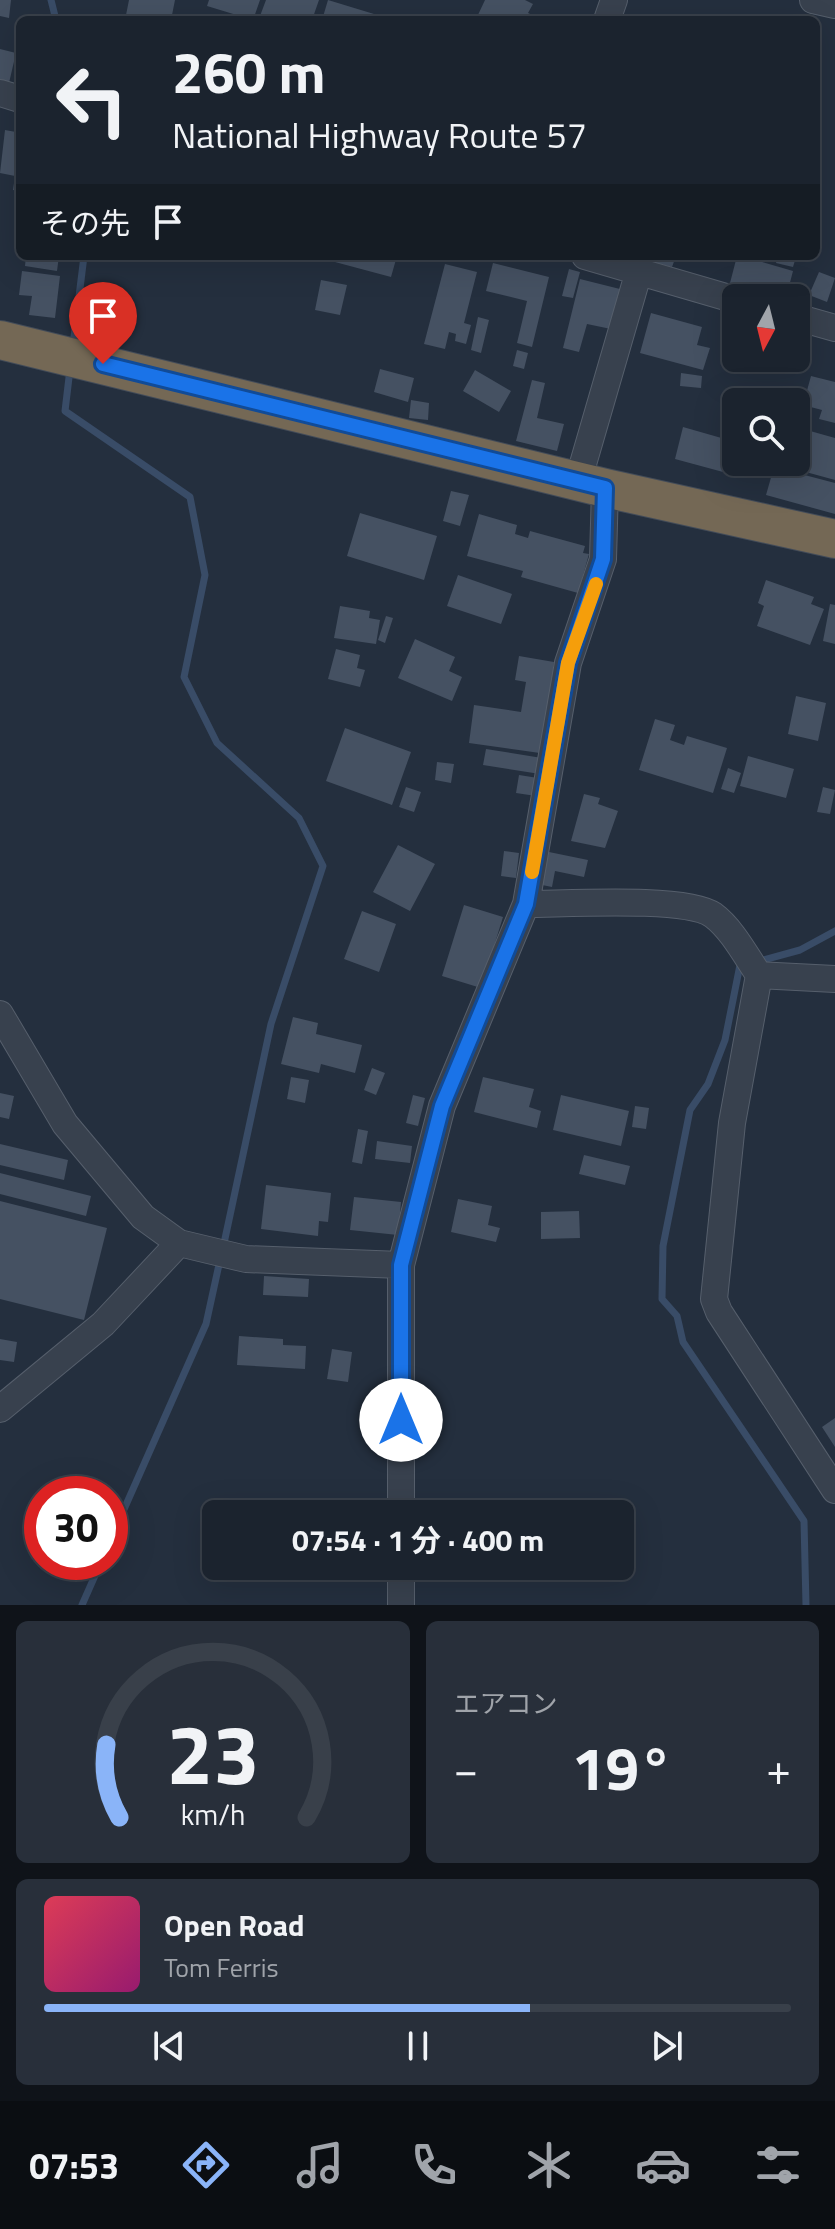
<!DOCTYPE html>
<html lang="ja">
<meta charset="utf-8">
<style>
body{margin:0;font-family:"Titillium Web","Noto Sans JP",sans-serif;background:#282f3a;color:#f1f3f6;height:100vh;display:flex;flex-direction:column;font-size:30px;white-space:nowrap}
*{box-sizing:border-box;margin:0}
p{font-size:26px;color:#a0a4aa}
.icon{flex:none;width:44px;height:44px;fill:none;stroke:currentColor;stroke-width:2;stroke-linecap:round;stroke-linejoin:round}
.map{position:relative;height:1605px;overflow:hidden}
.drawer{display:flex;flex-direction:column;gap:16px;padding:16px;background:#0f1319;flex:1}
.drawer>*{flex:none}
.hud{position:absolute;left:16px;top:16px;width:804px;height:244px;border-radius:12px;box-shadow:0 8px 32px #0002,0 0 0 2px #39404a;background:#1b232e;color:#f1f3f6;overflow:hidden}
.needle{width:52px;rotate:187deg}
.fabs{position:absolute;left:722px;top:284px;display:grid;gap:16px}
.fabs a{display:grid;place-items:center;width:88px;height:88px;border-radius:12px;background:#1b232e;box-shadow:0 8px 32px #0002,0 0 0 2px #39404a;font-size:40px}
.speed{position:absolute;left:24px;top:1476px;display:flex;gap:16px;font-size:40px;font-weight:700;text-align:center}
.speed>*{display:grid;place-content:center;width:104px;height:104px;border-radius:50%;background:#1b232e;box-shadow:0 8px 32px #0002,0 0 0 2px #39404a;line-height:1}
.speed .limit{border:12px solid #d22;background:#fff;color:#111}
.pin{position:absolute;display:grid;place-items:center;width:68px;height:68px;color:#fff;margin:-82px -34px;border-radius:50% 50% 50% 0;rotate:-45deg;box-shadow:0 0 8px #0007}
.pin .icon{rotate:45deg}
.me{position:absolute;width:88px;margin:-44px;rotate:0deg;stroke-linejoin:round;filter:drop-shadow(0 0 6px #0008)}
.turn{display:flex;align-items:center;gap:28px;height:168px;padding:0 24px;font-size:36px}
.turn .icon{width:104px;height:104px;stroke-width:2.5}
.turn b{display:block;font-size:56px;line-height:68px}
.then{display:flex;align-items:center;height:76px;padding:0 24px;background:#0003;gap:16px;font-size:30px}
.big{font-size:60px;font-weight:700;line-height:1.1}
.drawer .widget{flex:1;display:flex;flex-direction:column;justify-content:center;gap:12px;min-width:0;padding:0 28px;border-radius:12px;background:#282f3a}
.drawer .dial{align-items:center;gap:0}
.dial svg{height:208px;overflow:visible;fill:none;stroke:#39404a;stroke-width:7;stroke-linecap:round;text-anchor:middle}
.dial text{fill:#f1f3f6;stroke:none}
.song{display:flex;align-items:center;gap:24px}
.cover{width:96px;height:96px;border-radius:12px;background:linear-gradient(135deg,hsl(350 70% 55%),hsl(320 70% 35%))}
.played{height:8px;border-radius:4px;background:linear-gradient(90deg,#8ab4f8 65%,#39404a 65%)}
.keys{display:flex;justify-content:space-around;direction:ltr}
.heat{display:flex;justify-content:space-between;align-items:center;font-size:44px;direction:ltr}
.drawer .tiles{flex:1;display:grid;gap:16px;grid-template-columns:1fr 1fr}
.widget:last-child{grid-column:span 2}
.trip{position:absolute;left:202px;top:1500px;width:432px;height:80px;border-radius:12px;background:#1b232e;box-shadow:0 8px 32px #0002,0 0 0 2px #39404a;font-weight:700;line-height:80px;text-align:center}
.menu{display:flex;height:128px;justify-content:space-around;align-items:center;background:#0b0e12;color:#a0a4aa}
.menu .icon{width:56px;height:56px}
.menu .on{color:#8ab4f8}
.menu b{font-size:36px;color:#f1f3f6}
.map>svg:first-child{display:block}
.lines{fill:none;stroke-linecap:round;stroke-linejoin:round}
.stream{stroke:#394c67;stroke-width:7}
.building{fill:#455162}
.minor-casing{stroke:#565f6c;stroke-width:28}
.highway-casing{stroke:#434c59;stroke-width:40}
.minor{stroke:#38414e;stroke-width:26}
.highway{stroke:#746855;stroke-width:38}
.route-casing{stroke:#114b97;stroke-width:20}
.route{stroke:#1a73e8;stroke-width:14}
.slow{stroke:#f59e0b;stroke-width:14}
</style>
<div class="map">
<svg width="835" height="1605" viewBox="0 0 835 1605">
<rect width="100%" height="100%" fill="#242f3e"/>
<g class="lines">
<!-- stream -->
<path class="stream" d="M51 0 56 20
M73 345 84 256
M70 369 65 411 190 497 205 575 184 677 217 743 299 818 323 866 271 1024 223 1248
M756 962 800 950 835 931
M744 965H740L725 1040 708 1084 690 1110 663 1246 662 1299 677 1316 683 1342 804 1521 806 1605
M110 1541 206 1324 220 1260
M82 1605 101 1562"/>
</g>
<!-- building -->
<path class="building" d="M0 0H11L9 18 0 16Z
M129 0H175L171 20H125Z
M209 0H260L253 20 207 6Z
M266 0H319L312 20H272L260 16Z
M328 0 374 14 373 20H322Z
M485 0H525L533 4 528 13 543 20H484L477 17Z
M0 49 16 53 9 83 0 81Z
M17 123H20V191L13 190 15 176 0 173 5 130 16 132Z
M26 256H59L57 271 25 266Z
M337 256H397L391 277 335 262Z
M654 256H676L672 267 652 262Z
M737 256H748V258L793 271 786 298 730 283Z
M778 256 796 257 793 267 776 263Z
M493 263 549 277 532 347 517 343 527 301 486 291Z
M445 264 477 272 464 323 471 325 466 344 455 341 456 334 449 332 445 349 424 344Z
M569 269 580 272 573 298 562 296Z
M22 271 60 276 55 318 29 315 32 296 19 295Z
M819 272 835 278 827 302 809 295Z
M580 279 620 289 611 329 587 324 579 352 563 348Z
M321 280 347 285 340 315 315 310Z
M651 313 702 327 697 345 710 348 703 370 640 353Z
M478 317 489 320 481 353 471 350Z
M517 350 528 353 524 369 513 366Z
M380 369 414 378 408 402 374 392Z
M475 370 511 391 499 412 463 391Z
M681 373 702 376 701 388 680 386Z
M811 376 835 382V423L819 419 822 410 803 405Z
M532 380 545 383 537 418 564 424 557 451 516 441Z
M729 394 739 396 735 419 724 417Z
M411 400 429 403 428 420 409 418Z
M798 409 810 410 808 425 796 423Z
M683 427 732 441 723 472 675 459Z
M796 427 835 438V480L784 466 785 462H796Z
M774 467 835 483V514L766 495Z
M451 491 469 495 460 526 443 521Z
M360 513 437 536 424 580 347 556Z
M479 514 517 525 515 534 528 538 530 531 585 546 583 553 589 554 578 593 521 577 523 571 467 556Z
M458 575 512 594 501 624 447 606Z
M766 580 814 597 811 604 824 609 810 645 757 626 764 606 758 603Z
M830 604 835 605V644L823 641Z
M340 606 370 611 369 618 380 620 376 644 334 638Z
M386 616 393 618 385 643 378 640Z
M415 639 455 657 449 671 462 677 452 701 398 678Z
M336 649 360 655 357 668 365 670 360 687 328 679Z
M519 656 554 662 553 671H558L547 754 469 743 474 705 521 712 526 682 515 680Z
M796 696 826 703 818 741 788 734Z
M655 719 675 725 670 740 684 745 687 736 727 748 713 793 639 770Z
M345 728 411 752 392 805 326 781Z
M486 749 542 758 540 774 483 765Z
M748 756 794 769 786 798 740 786Z
M437 762 454 764 451 783 435 780Z
M728 768 741 773 734 793 721 789Z
M519 775 538 778 536 796 516 793Z
M406 787 421 792 414 812 399 807Z
M823 787 835 790 830 814 817 812Z
M584 794 600 798 598 804 618 811 605 848 571 841Z
M398 845 435 864 410 911 373 892Z
M504 851 519 853 516 878 501 876Z
M549 852 588 860 584 877 555 871 552 887 542 885Z
M464 905 503 917 481 988 442 976Z
M362 911 396 924 379 972 344 959Z
M293 1017 318 1023 316 1034 362 1045 355 1073 321 1064 319 1073 281 1064Z
M372 1068 385 1073 376 1095 364 1090Z
M291 1077 309 1080 305 1103 287 1099Z
M483 1077 534 1089 529 1107 541 1111 537 1128 474 1112Z
M0 1093 14 1096 9 1119 0 1117Z
M413 1095 425 1098 418 1126 406 1123Z
M561 1095 629 1111 621 1146 553 1130Z
M635 1106 649 1108 646 1129 632 1127Z
M358 1129 368 1131 362 1164 352 1162Z
M377 1141 412 1146 410 1163 375 1159Z
M0 1144 68 1160 64 1180 0 1165Z
M584 1155 630 1166 625 1185 579 1174Z
M0 1173 91 1196 86 1216 0 1194Z
M266 1185 331 1193 328 1222 319 1221 318 1236 261 1229Z
M354 1197 401 1202 398 1235 350 1230Z
M458 1199 492 1206 488 1225 500 1228 496 1242 451 1232Z
M0 1201 107 1228 84 1320 0 1299Z
M579 1211 580 1238 541 1239V1212Z
M264 1276 309 1279 308 1297 263 1295Z
M239 1336 283 1339V1345L306 1346 305 1369 237 1365Z
M0 1339 17 1342 14 1362 0 1360Z
M332 1349 352 1352 348 1382 327 1379Z
M835 1418V1447L822 1427Z"/>
<g class="lines">
<defs>
<path id="minor" d="M813 0 835 5
M607 20 614 0
M0 93 20 99
M585 256 736 300
M796 317 835 328
M578 481 639 271
M526 904C564 904 686 896 713 915 732 929 746 956 759 975L835 979
M759 975 732 1123 714 1299 719 1312 835 1490
M0 1014 65 1124 143 1217 179 1243 246 1259 401 1265
M0 1409 103 1324 179 1243
M401 1514V1265L442 1106 526 904 568 663 603 559 605 488
M401 1566V1605"/>
<path id="highway" d="M0 340 605 488 835 539"/>
</defs>
<!-- minor casing -->
<use href="#minor" class="minor-casing"/>
<!-- highway casing -->
<use href="#highway" class="highway-casing"/>
<!-- minor -->
<use href="#minor" class="minor"/>
<!-- highway -->
<use href="#highway" class="highway"/>
</g>
<g class="lines">
<defs>
<path id="route" d="M103 364 605 488 603 559 568 663 526 904 442 1106 401 1265V1420"/>
</defs>
<!-- route casing -->
<use href="#route" class="route-casing"/>
<!-- route -->
<use href="#route" class="route"/>
<!-- slow -->
<path class="slow" d="M532 872 568 663 596 584"/>
</g>
</svg>
<div class="fabs">
<a><svg class="needle" viewBox="-14 -14 28 28"><path d="M0-13l5 13h-10z" fill="#e53935"/><path d="M0 13l5-13h-10z" fill="#a0a4aa"/></svg></a>
<a><svg class="icon" aria-label="search" viewBox="0 0 24 24"><circle cx="10" cy="10" r="6"/><path d="M15 15l6 6"/></svg></a>
</div>
<div class="speed"><div class="limit">30</div></div>
<div class="pin" style="left:103px;top:364px;background:#d93025"><svg class="icon" aria-label="arrive" viewBox="0 0 24 24"><path d="M6 21V4h12l-3 4 3 4H6"/></svg></div>
<svg class="me" style="left:401px;top:1420px" viewBox="-20 -20 40 40"><circle r="19" fill="#fff"/><path d="M0-13L10 11 0 6-10 11z" fill="#1a73e8"/></svg>
<div class="trip">07:54 · 1 分 · 400 m</div>
<div class="hud">
<div class="turn"><svg class="icon" aria-label="left" viewBox="0 0 24 24"><path d="M17 20v-9H6M10 6l-5 5 5 5"/></svg><div><b>260 m</b>National Highway Route 57</div></div>
<div class="then">その先<svg class="icon" aria-label="arrive" viewBox="0 0 24 24"><path d="M6 21V4h12l-3 4 3 4H6"/></svg></div>
</div>
</div>
<section class="drawer">
<div class="tiles">
<div class="widget dial"><svg viewBox="0 0 100 80">
<path d="M14 69A42 42 0 1 1 86 69"/>
<path d="M14 69A42 42 0 0 1 9 41" stroke="#8ab4f8"/>
<text x="50" y="56" font-size="32" font-weight="700">23</text>
<text x="50" y="72" font-size="11">km/h</text>
</svg></div>
<div class="widget"><p>エアコン</p>
<div class="heat"><a>−</a><b class="big">19°</b><a>+</a></div>
</div>
<div class="widget">
<div class="song"><i class="cover"></i><div><b>Open Road</b><p>Tom Ferris</p></div></div>
<div class="played"></div>
<div class="keys"><svg class="icon" aria-label="previous" viewBox="0 0 24 24"><path d="M18 5L8 12l10 7zM5 5v14"/></svg><svg class="icon" aria-label="pause" viewBox="0 0 24 24"><path d="M8 5v14M16 5v14"/></svg><svg class="icon" aria-label="next" viewBox="0 0 24 24"><path d="M6 5l10 7-10 7zM19 5v14"/></svg></div>
</div>
</div>
</section>
<nav class="menu">
<b>07:53</b>
<svg class="icon on" aria-label="directions" viewBox="0 0 24 24"><path d="M12 3l9 9-9 9-9-9zM9 14v-3h6M13 9l2 2-2 2"/></svg>
<svg class="icon" aria-label="music" viewBox="0 0 24 24"><path d="M9 18V5l10-2v13"/><circle cx="6" cy="18" r="3"/><circle cx="16" cy="16" r="3"/></svg>
<svg class="icon" aria-label="phone" viewBox="0 0 24 24"><path d="M5 4h4l2 5-3 2q2 4 5 5l2-3 5 2v4C11 20 4 13 5 4z"/></svg>
<svg class="icon" aria-label="climate" viewBox="0 0 24 24"><path d="M12 3v18M4 7l16 10M4 17L20 7"/></svg>
<svg class="icon" aria-label="car" viewBox="0 0 24 24"><path d="M5 17H2v-5l4-1 3-4h7l3 4 3 1v5h-3M9 17h6M6 11h13"/><circle cx="7" cy="17" r="2"/><circle cx="17" cy="17" r="2"/></svg>
<svg class="icon" aria-label="filters" viewBox="0 0 24 24"><path d="M4 7h16M4 17h16"/><circle cx="9" cy="7" r="2"/><circle cx="15" cy="17" r="2"/></svg>
</nav>
